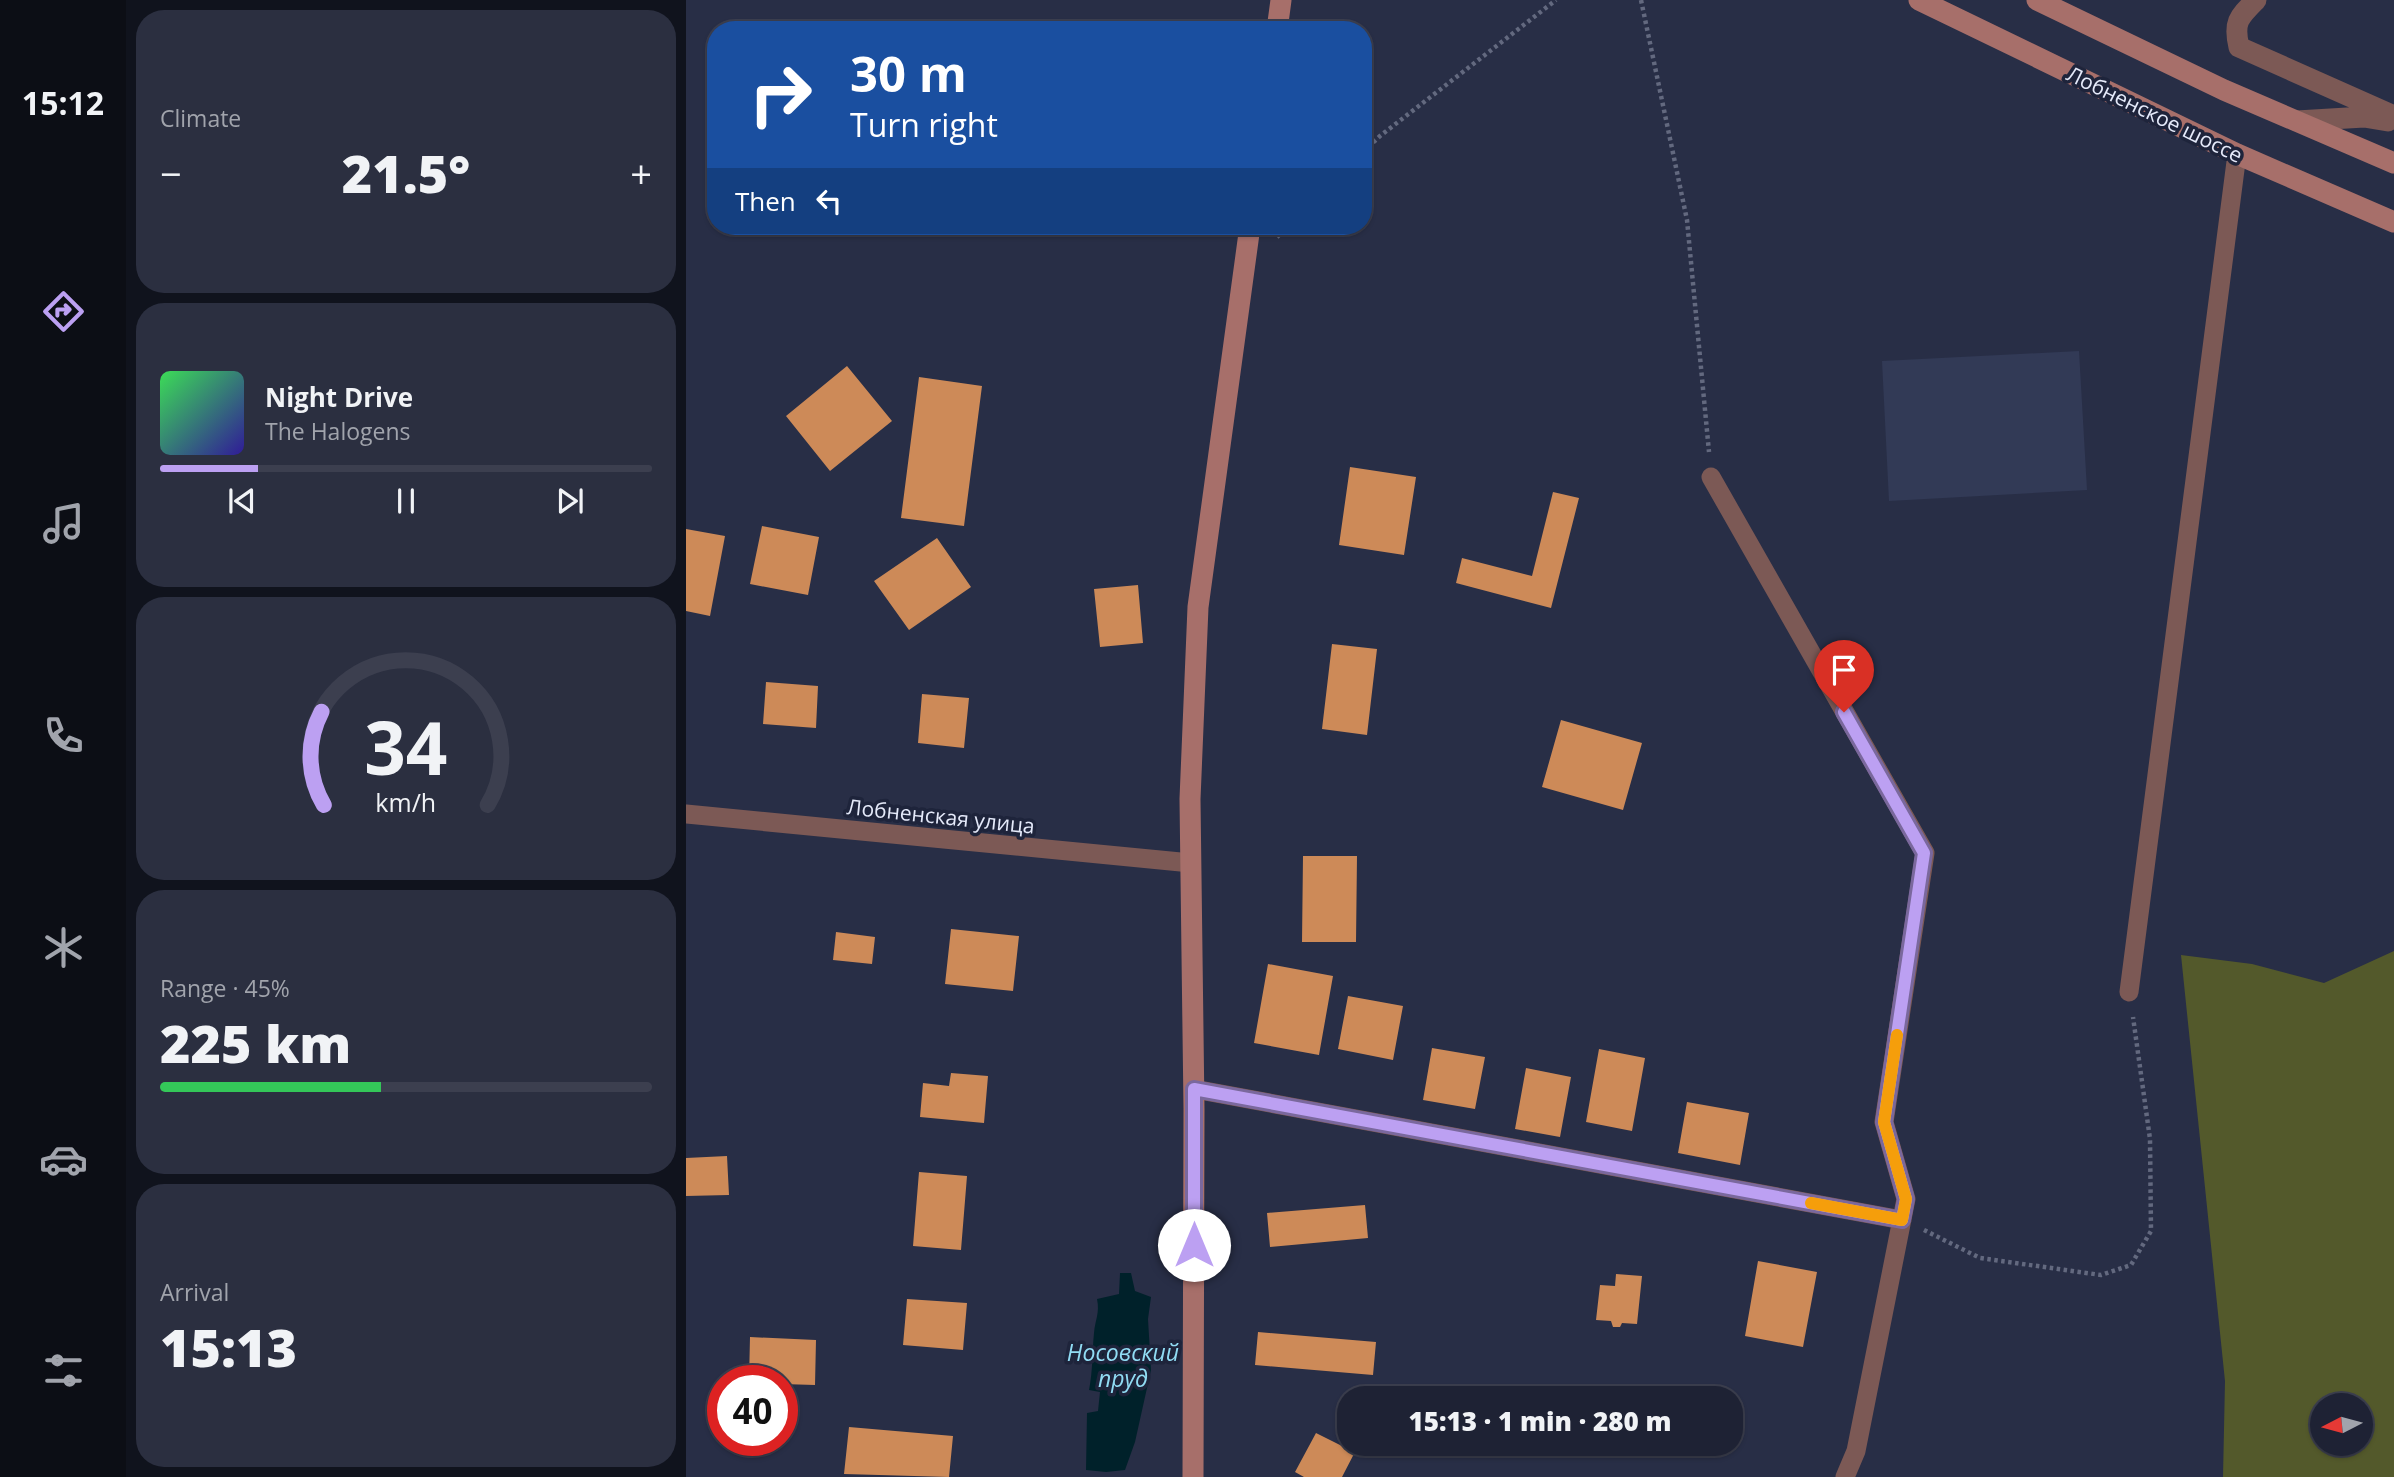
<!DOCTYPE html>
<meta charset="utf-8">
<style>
body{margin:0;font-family:"Open Sans",sans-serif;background:#2b2f40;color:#f1f3f6;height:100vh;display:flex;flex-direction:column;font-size:26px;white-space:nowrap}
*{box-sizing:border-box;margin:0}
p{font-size:23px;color:#a1a4ac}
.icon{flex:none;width:38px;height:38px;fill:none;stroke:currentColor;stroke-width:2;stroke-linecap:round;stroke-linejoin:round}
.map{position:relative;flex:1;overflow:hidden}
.details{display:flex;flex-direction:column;gap:10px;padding:10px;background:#10131d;width:560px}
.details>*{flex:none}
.banner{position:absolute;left:21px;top:21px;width:665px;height:214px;border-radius:28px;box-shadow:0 2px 5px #0004,0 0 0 2px #3c3f4f;background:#1a4fa0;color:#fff;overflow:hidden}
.needle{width:46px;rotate:264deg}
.tools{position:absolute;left:1624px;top:1393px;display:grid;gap:14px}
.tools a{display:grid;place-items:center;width:63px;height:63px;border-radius:50%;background:#1e2234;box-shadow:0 2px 5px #0004,0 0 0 2px #3c3f4f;font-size:35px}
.speed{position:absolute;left:21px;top:1365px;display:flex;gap:14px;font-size:35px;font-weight:700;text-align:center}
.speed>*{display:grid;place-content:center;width:91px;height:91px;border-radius:50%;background:#1e2234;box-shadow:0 2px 5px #0004,0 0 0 2px #3c3f4f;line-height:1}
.speed .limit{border:10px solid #d22;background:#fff;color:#111}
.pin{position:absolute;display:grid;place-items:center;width:60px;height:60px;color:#fff;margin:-72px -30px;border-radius:50% 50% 50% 0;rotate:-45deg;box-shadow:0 0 7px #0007}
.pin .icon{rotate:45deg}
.me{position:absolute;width:77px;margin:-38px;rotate:0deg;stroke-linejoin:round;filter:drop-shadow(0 0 5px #0008)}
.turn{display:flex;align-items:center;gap:24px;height:147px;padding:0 28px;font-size:32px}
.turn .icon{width:91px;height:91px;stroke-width:2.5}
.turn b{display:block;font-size:49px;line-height:60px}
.then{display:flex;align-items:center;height:66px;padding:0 28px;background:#0003;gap:14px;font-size:26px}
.big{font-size:52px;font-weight:800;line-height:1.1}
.details .tile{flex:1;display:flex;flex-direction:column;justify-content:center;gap:10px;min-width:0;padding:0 24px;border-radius:28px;background:#2b2f40}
.details .dial{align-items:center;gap:0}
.dial svg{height:182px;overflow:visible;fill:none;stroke:#3c3f4f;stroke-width:7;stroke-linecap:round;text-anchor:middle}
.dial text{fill:#f1f3f6;stroke:none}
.song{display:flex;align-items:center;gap:21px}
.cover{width:84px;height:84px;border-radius:10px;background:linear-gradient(135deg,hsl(130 70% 55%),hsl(250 70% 35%))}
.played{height:7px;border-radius:4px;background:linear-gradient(90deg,#bca0f2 20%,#3c3f4f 20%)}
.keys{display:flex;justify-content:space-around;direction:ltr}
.heat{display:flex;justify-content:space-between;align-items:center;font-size:38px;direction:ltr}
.charge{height:10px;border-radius:5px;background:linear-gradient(90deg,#34c759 45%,#3c3f4f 0)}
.trip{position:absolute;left:651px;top:1386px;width:406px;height:70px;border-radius:28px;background:#1e2234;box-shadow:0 2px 5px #0004,0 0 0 2px #3c3f4f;font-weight:800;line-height:70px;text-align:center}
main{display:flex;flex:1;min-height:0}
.tabs{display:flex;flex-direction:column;width:126px;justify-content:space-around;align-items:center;background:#0c0e15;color:#a1a4ac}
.tabs .icon{width:49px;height:49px}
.tabs .selected{color:#bca0f2}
.tabs b{font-size:32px;color:#f1f3f6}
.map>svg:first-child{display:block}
.built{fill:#323a56}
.green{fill:#53592b;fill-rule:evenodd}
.water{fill:#00212a}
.building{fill:#cd8a58}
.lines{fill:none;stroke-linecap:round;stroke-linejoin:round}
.path{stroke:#63697f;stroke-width:4.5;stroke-dasharray:3.5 3.5;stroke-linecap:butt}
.lane{stroke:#7c5955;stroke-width:19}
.street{stroke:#7c5955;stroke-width:21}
.secondary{stroke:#a76f6a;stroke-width:21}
.route-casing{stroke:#7a689d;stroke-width:18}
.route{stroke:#bca0f2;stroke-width:12}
.slow{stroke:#f59e0b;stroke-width:12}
.labels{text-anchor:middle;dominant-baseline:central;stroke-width:7;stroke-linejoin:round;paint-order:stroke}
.street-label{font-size:21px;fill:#e5eafa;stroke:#1e243b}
.water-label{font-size:23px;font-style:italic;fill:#91dcf4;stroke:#1e243b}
</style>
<main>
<nav class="tabs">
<b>15:12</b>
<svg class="icon selected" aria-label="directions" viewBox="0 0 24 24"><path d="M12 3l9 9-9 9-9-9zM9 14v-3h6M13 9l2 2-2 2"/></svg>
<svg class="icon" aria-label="music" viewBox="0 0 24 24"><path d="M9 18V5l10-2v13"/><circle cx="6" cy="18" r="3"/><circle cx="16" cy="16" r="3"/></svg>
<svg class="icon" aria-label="phone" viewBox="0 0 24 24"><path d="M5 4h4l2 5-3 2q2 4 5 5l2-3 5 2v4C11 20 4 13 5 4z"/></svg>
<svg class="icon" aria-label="climate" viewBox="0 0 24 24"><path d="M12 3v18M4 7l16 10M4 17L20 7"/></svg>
<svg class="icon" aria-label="car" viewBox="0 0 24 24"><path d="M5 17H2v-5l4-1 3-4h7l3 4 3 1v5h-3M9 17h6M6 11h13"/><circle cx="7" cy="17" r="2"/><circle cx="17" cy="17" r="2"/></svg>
<svg class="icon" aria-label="filters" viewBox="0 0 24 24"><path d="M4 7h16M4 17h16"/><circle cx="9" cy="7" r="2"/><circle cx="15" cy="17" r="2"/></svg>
</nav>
<section class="details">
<div class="tile"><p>Climate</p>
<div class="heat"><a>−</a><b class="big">21.5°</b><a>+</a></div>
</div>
<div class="tile">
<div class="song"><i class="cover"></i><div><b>Night Drive</b><p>The Halogens</p></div></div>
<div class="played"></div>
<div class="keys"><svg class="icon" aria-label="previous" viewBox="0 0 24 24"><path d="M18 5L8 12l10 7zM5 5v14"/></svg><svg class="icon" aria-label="pause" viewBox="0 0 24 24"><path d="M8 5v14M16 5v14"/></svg><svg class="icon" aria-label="next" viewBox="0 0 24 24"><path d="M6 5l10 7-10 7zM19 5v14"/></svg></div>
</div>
<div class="tile dial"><svg viewBox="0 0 100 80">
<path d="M14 69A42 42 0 1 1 86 69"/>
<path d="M14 69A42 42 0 0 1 13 28" stroke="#bca0f2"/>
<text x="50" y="56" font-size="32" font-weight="700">34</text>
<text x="50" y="72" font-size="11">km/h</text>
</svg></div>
<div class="tile"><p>Range · 45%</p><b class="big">225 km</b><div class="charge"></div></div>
<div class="tile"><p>Arrival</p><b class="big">15:13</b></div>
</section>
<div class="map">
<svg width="1708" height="1477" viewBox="0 0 1708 1477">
<rect width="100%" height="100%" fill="#282e46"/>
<!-- built -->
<path class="built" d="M1393 351 1401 490 1203 501 1196 361Z"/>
<!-- green -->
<path class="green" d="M1708 951V1477H1537L1539 1381 1495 955 1566 964 1638 983ZM1636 1405H1675V1444H1636Z"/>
<!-- water -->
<path class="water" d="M434 1273H445L449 1291 465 1297 462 1319 465 1370 449 1442 439 1470 420 1472 400 1470 401 1413 412 1411 414 1392 403 1390C407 1370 406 1352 408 1333 409 1320 414 1313 411 1299L433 1294Z"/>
<!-- building -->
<path class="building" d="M161 366 206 421 144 471 100 416Z
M233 377 296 386 278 526 215 518Z
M664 467 730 477 718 555 653 545Z
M867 492 893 498 865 608 770 583 776 558 846 576Z
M76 526 133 537 122 595 64 584Z
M0 529 39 536 24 616 0 611Z
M251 538 285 587 223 630 188 581Z
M452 585 457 643 414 647 408 589Z
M646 644 691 649 681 735 636 729Z
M80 682 132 686 130 728 77 724Z
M236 694 283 698 278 748 232 743Z
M875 720 956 743 937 810 856 787Z
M617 856H671L670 942H616Z
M265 929 333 936 327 991 259 984Z
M150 932 189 937 186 964 147 960Z
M582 964 647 976 633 1055 568 1043Z
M662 996 717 1006 707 1060 652 1049Z
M746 1048 799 1057 789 1109 737 1100Z
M913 1049 959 1058 946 1131 900 1122Z
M840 1068 885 1077 874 1137 829 1129Z
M265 1073 302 1076 298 1123 234 1117 237 1083 263 1086Z
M1001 1102 1063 1113 1054 1165 992 1153Z
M41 1156 43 1195 0 1196V1158Z
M233 1172 281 1176 275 1250 227 1246Z
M679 1205 682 1238 584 1247 581 1213Z
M1072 1261 1131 1272 1117 1347 1059 1336Z
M930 1274 956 1276 951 1324 936 1323 934 1327H927L925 1321 910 1320 914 1285 929 1286Z
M221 1299 281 1303 277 1350 217 1345Z
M572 1332 690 1342 687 1375 569 1365Z
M64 1337 130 1340 129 1385 96 1384V1381H63Z
M163 1427 267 1436 263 1477 158 1474Z
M630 1433 660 1448 662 1443 671 1448 656 1477H618L609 1472Z"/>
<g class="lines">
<!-- path -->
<path class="path" d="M955 0 1001 220 1023 452
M677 152 694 136 870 0
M591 237 603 226
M1238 1230 1294 1258 1415 1275 1445 1265 1465 1231 1464 1139 1447 1017"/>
<!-- lane -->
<path class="lane" d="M1025 477 1239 853 1198 1122 1220 1199 1170 1451 1159 1477
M0 814 505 863
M1443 992 1551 154
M508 1089 1216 1220"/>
<!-- street -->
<path class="street" d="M1570 0C1553 17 1547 22 1553 47L1708 116
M1611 121 1678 117 1702 121"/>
<!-- secondary -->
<path class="secondary" d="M1233 0 1551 154 1708 222
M1351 0 1538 90 1708 163
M591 30 595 0
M507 1477 508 1109 504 799 512 607 564 226"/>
</g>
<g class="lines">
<defs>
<path id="route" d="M508 1245V1089L1216 1220 1220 1199 1198 1122 1238 853 1158 712"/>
</defs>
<!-- route casing -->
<use href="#route" class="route-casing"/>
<!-- route -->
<use href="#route" class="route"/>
<!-- slow -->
<path class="slow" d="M1125 1203 1216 1220 1220 1199 1198 1122 1211 1035"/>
</g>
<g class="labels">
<!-- street labels -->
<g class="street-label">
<text transform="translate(1469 114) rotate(26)">Лобненское шоссе</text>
<text transform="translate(255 816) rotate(6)">Лобненская улица</text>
</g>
<!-- water labels -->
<g class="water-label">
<text x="437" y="1352">Носовский<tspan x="437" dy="26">пруд</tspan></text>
</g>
</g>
</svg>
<div class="tools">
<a><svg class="needle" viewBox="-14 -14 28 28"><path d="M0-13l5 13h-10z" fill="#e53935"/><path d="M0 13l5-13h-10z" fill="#a1a4ac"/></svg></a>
</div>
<div class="speed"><div class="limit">40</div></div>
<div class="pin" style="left:1158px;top:712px;background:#d93025"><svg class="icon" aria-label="arrive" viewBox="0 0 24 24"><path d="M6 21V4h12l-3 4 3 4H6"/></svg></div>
<svg class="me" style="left:508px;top:1245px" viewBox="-20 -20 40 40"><circle r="19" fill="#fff"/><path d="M0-13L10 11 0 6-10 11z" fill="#bca0f2"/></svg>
<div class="trip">15:13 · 1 min · 280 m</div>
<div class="banner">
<div class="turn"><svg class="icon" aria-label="right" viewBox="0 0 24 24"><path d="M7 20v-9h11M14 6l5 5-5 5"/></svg><div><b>30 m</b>Turn right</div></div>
<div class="then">Then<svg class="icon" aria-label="left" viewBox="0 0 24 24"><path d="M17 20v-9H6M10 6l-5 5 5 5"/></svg></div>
</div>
</div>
</main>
